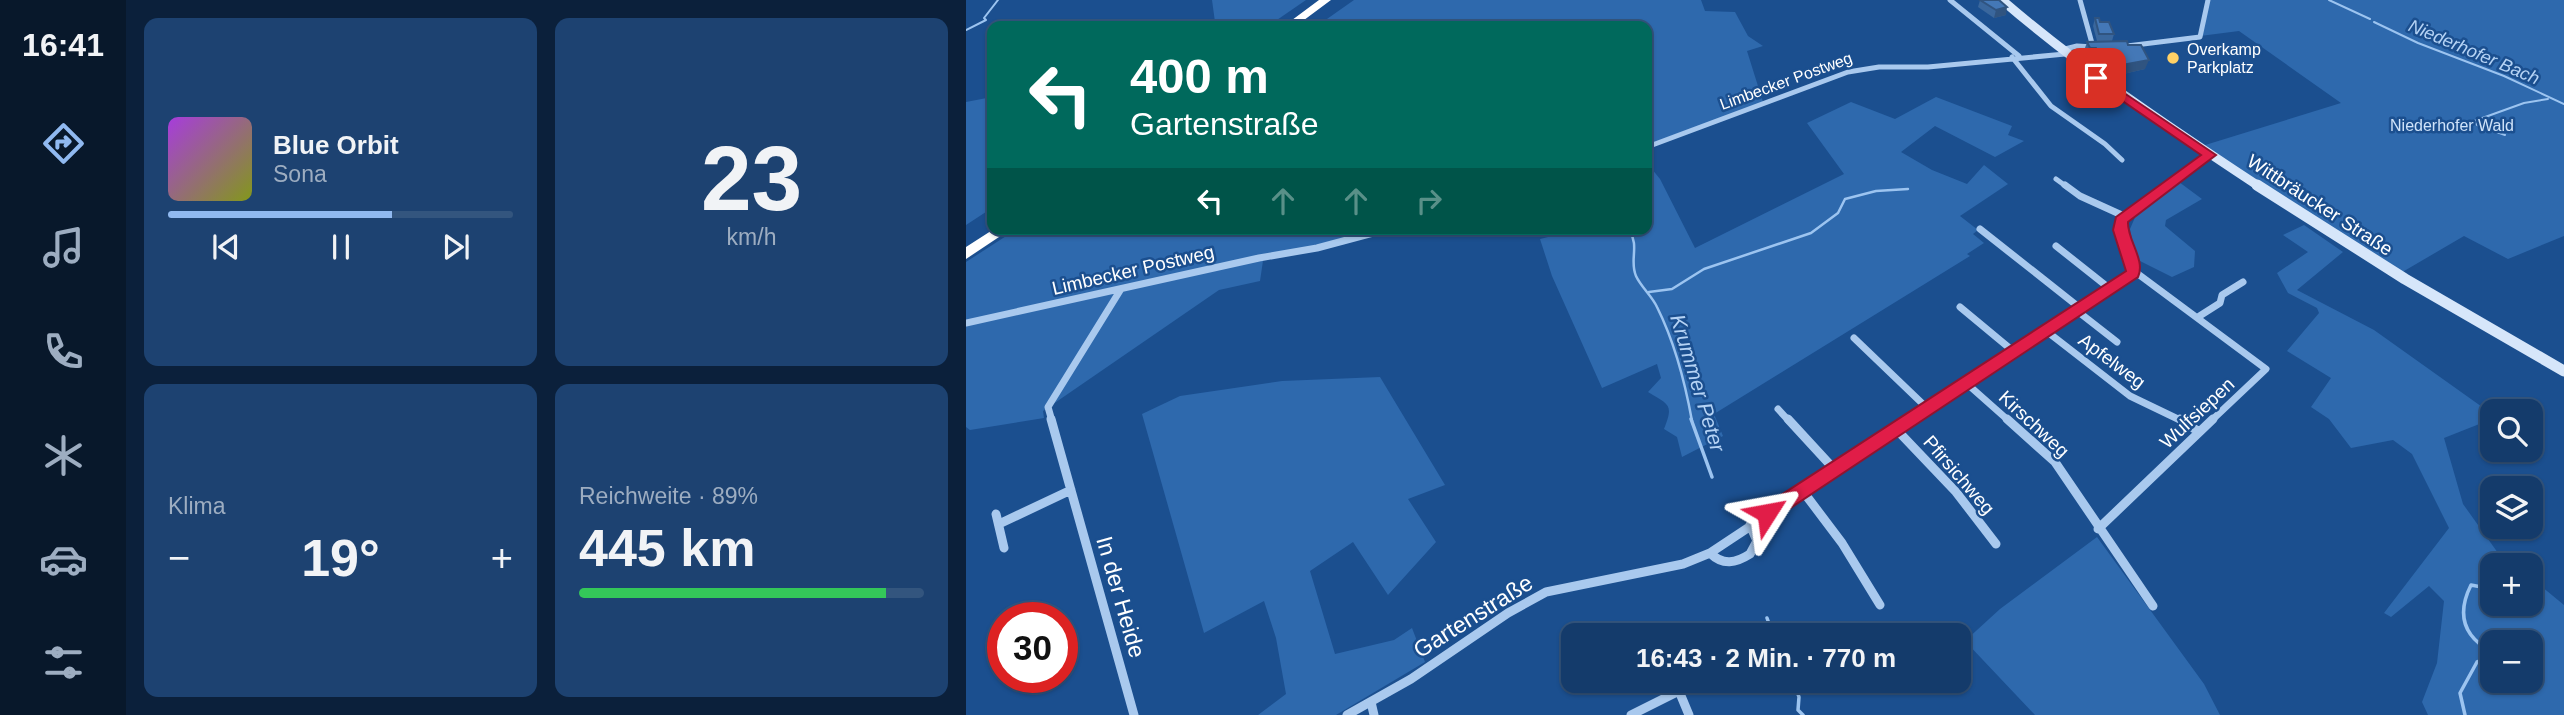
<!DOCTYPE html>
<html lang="de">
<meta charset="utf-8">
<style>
body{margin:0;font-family:Helvetica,sans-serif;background:#1d4271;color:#f1f3f6;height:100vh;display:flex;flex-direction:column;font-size:26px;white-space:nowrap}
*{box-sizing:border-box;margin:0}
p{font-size:23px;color:#9dadc1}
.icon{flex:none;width:38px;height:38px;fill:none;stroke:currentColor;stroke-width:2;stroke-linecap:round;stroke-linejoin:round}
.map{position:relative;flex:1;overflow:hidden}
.drawer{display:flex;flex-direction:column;gap:18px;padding:18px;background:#0b203b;width:840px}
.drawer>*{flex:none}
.guide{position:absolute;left:21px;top:21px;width:665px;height:214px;border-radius:14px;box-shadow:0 2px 5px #0004,0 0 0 2px #33557e;background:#00695c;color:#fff;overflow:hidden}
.fabs{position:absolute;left:1514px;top:399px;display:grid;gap:14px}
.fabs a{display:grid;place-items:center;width:63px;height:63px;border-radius:14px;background:#143b6b;box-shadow:0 2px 5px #0004,0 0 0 2px #33557e;font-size:35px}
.speed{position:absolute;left:21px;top:602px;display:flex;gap:14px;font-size:35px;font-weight:700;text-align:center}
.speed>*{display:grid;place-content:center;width:91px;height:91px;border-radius:50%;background:#143b6b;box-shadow:0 2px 5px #0004,0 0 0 2px #33557e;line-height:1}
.speed .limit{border:10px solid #d22;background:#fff;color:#111}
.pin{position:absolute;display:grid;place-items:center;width:60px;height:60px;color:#fff;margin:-30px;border-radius:14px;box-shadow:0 4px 10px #0006}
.me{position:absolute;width:77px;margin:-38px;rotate:56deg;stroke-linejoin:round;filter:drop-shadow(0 0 5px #0008)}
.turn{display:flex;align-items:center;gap:24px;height:147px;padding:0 28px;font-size:32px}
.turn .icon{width:91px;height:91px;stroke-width:2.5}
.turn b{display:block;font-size:49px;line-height:60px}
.lanes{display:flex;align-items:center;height:66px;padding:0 28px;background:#0003;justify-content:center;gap:35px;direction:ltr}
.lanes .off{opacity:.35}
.big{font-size:52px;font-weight:700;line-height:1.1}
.drawer .widget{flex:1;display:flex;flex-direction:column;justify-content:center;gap:10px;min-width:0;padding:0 24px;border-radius:14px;background:#1d4271}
.drawer .dial{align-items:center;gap:0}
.dial b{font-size:91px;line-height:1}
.song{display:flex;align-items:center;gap:21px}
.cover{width:84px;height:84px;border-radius:10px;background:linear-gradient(135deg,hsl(280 70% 55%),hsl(70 70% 35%))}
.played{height:7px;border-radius:4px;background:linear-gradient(90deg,#90b9f0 65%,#33557e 65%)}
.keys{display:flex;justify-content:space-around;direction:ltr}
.heat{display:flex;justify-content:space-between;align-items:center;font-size:38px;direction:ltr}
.charge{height:10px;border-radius:5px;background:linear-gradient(90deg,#34c759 89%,#33557e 0)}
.drawer .tiles{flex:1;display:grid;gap:18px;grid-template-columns:repeat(2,1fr)}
.trip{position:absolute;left:595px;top:623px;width:410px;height:70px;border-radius:14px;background:#143b6b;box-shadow:0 2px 5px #0004,0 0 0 2px #33557e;font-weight:700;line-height:70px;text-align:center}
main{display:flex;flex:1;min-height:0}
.tab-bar{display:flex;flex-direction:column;width:126px;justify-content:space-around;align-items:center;background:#08182b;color:#9dadc1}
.tab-bar .icon{width:49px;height:49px}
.tab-bar .selected{color:#90b9f0}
.tab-bar b{font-size:32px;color:#f1f3f6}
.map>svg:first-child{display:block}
.green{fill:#2e69ad;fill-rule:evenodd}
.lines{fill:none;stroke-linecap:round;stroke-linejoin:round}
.stream-far2{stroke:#9cc4f0;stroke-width:2}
.stream-far1{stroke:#9cc4f0;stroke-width:2.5}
.stream{stroke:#9cc4f0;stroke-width:3.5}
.street-far2{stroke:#a9c9ee;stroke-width:5}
.street-far1{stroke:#a9c9ee;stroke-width:7}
.street{stroke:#a9c9ee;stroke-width:9}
.secondary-far1{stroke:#d6e6fa;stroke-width:9}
.secondary{stroke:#d6e6fa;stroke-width:11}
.highway{fill:#fff;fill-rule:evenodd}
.wall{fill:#3a679d}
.shaded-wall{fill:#305480}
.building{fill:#4478b7;stroke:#305480;stroke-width:2}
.route{fill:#e11d48;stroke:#92132f;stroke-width:2}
.poi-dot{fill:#ffd166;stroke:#1b4f8f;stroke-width:2.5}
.labels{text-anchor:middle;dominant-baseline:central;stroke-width:5;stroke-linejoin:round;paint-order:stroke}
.far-poi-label{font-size:16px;fill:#fff;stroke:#1b4f8f;text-anchor:start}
.far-street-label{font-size:16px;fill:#fff;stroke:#1b4f8f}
.far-park-label{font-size:16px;fill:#cfe3fa;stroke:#1b4f8f}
.far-water-label{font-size:18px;font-style:italic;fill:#b5d3f5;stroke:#1b4f8f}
.street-label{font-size:19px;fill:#fff;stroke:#1b4f8f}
.water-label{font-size:21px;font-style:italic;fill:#b5d3f5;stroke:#1b4f8f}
.near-street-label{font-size:23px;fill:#fff;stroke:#1b4f8f}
</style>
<main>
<nav class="tab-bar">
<b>16:41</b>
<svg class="icon selected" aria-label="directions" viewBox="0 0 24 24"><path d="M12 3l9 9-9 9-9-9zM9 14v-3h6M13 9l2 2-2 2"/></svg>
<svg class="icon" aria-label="music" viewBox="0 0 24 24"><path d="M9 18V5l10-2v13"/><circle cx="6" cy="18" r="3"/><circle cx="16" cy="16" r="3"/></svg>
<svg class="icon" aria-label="phone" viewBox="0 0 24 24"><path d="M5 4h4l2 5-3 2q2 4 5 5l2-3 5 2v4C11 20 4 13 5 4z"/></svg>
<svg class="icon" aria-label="climate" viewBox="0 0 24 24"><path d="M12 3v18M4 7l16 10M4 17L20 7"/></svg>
<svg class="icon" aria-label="car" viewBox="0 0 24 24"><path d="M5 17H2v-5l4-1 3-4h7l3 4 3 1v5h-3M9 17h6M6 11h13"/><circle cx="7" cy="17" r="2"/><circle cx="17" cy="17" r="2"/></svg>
<svg class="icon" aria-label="filters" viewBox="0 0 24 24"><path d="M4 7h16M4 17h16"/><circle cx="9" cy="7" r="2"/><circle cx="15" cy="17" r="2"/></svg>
</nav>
<section class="drawer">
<div class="tiles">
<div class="widget">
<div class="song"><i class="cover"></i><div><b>Blue Orbit</b><p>Sona</p></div></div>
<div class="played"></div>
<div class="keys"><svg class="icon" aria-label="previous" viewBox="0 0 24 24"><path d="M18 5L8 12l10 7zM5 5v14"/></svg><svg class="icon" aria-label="pause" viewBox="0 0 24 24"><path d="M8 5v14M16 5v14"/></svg><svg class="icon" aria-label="next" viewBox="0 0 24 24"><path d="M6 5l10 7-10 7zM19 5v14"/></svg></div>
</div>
<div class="widget dial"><b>23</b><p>km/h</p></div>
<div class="widget"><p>Klima</p>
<div class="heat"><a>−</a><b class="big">19°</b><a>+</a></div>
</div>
<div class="widget"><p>Reichweite · 89%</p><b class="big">445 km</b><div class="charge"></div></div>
</div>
</section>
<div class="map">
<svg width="1598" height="715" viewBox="0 0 1598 715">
<rect width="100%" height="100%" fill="#1b4f8f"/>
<!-- green -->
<path class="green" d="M246 0H340L302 26H231L249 22Z
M388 0H735L739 11 769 12 782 36 797 46 781 51 797 102 681 145V26H351Z
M1242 0H1598V236L1542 259 1498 236 1433 274 1236 146 1375 103 1273 31 1234 36Z
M26 97V208L0 225V102Z
M970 97 1046 126 1042 135 1058 141 1029 157 969 126 935 152 966 170 1001 184 1018 165 1042 184 994 216 1012 230 1007 234 1018 243 1001 254 1004 256 748 414 757 436 716 457 711 437 698 429C708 404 703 405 682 392L695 378 691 364 636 388 586 276 574 239 614 229H681V192L688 189 681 174V163L694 179 729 248 878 174 841 123 885 102 929 119Z
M1213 182 1236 199 1200 220 1199 226 1229 251 1228 267 1206 277 1170 259 1164 229 1170 215Z
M1338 225 1377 252 1331 290 1408 330 1526 414V419L1478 438 1497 504 1532 553 1548 565H1526V604H1564L1565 578 1598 605V715H1462L1456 702 1471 663 1478 601 1463 586 1425 617 1418 613 1483 528 1446 454 1427 440 1385 448 1363 419 1345 407 1365 378 1321 351 1353 313 1351 308 1322 293 1311 273 1342 252 1317 235ZM1526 642H1564V681H1526Z
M51 229H411L350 246 298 254 294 281 253 290 77 411 78 418 4 430 0 427V262Z
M414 377 479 485 442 499 470 542 422 595 387 542 344 571 369 654 428 640 446 628 459 662 370 715H292L320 694 310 638 298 601 238 633 176 414 214 396 316 381Z
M1131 537 1238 684 1254 715H1069L999 641 1034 609Z"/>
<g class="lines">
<!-- stream-far2 -->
<path class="stream-far2" d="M1363 0 1404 19
M554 21 559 26
M1408 22 1452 43 1538 76 1598 104
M0 30 20 20 18 18 32 0
M1539 135 1511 125 1508 121 1558 103 1582 99"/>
<!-- stream-far1 -->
<path class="stream-far1" d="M663 229C674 247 663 260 670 276 675 287 686 296 691 307 709 343 719 382 726 421
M683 292 706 289 738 269 845 233 872 213 879 199 910 191 942 189"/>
<!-- stream -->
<path class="stream" d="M725 419 746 477
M801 618 807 635
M827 681 833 697 832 710 837 715
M1499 715 1494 693 1511 662 1525 657 1526 652C1498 637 1490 615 1505 585L1526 589"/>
<!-- street-far2 -->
<path class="street-far2" d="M984 0 1053 56
M1114 0 1127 47
M1161 46 1234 37 1242 0
M1095 50 1111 46 1128 47
M1046 57 1085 106 1139 144 1156 160
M681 147 882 72 913 67H962L1099 54
M1090 179 1101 187
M1200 187 1243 155"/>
<!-- street-far1 -->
<path class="street-far1" d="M1099 185 1114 196 1158 216
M1014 229 1114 308
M1090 246 1143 288
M1168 271 1300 369 1245 421
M994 307 1047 351
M1110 310 1151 342
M1232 317 1254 303 1256 295 1277 282
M0 323 293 258 351 248 422 229
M1079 330 1164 396 1216 421
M888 338 961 408
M999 382 1043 421
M812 409 823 421
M86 421 82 407 155 289
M943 421 1167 273 1168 268 1154 230 1155 220 1202 185"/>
<!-- street -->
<path class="street" d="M85 419 168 715
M822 419 868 469
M1041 419 1089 462 1187 606
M1214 419 1233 432
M930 429 990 492 1030 544
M836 490 876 543 914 605
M30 514 38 548
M33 524 105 490
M1132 529 1247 419
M744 553C757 566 770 563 784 554L791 541 784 525
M405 702 408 715
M381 715 445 679 542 613 580 592 717 564 744 553 946 419
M665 715 713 691 723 715"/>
<!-- secondary-far1 -->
<path class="secondary-far1" d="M1036 0C1117 70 1205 128 1294 187"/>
<!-- secondary -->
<path class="secondary" d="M1291 185 1439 279 1598 371"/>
<!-- highway -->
<path class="highway" d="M353 0H365L330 26H318Z
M28 229H45L0 259V247Z"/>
</g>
<!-- wall -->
<path class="wall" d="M1014 0 1040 15 1028 18 1012 7Z
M1129 18 1148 34 1146 41 1162 45 1179 69 1153 75 1131 65 1127 58H1121L1118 51 1121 42 1131 41 1127 26Z"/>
<!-- shaded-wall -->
<path class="shaded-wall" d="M1041 7 1040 15 1028 18 1030 10Z
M1183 60 1179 69 1153 75 1156 65Z"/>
<!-- building -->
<path class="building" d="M1014 0H1033L1041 7 1030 10Z
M1129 18H1133L1134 22H1143L1148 34H1133Z
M1161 41 1162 45H1175L1183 60 1156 65 1134 55 1130 48H1124L1121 42Z"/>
<!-- route -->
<path class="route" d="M1130 74 1250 155 1162 222C1161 240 1180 260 1172 277L808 519 801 522 795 519 792 513 795 508 1160 271 1147 230 1150 217 1235 155 1126 80 1125 78Z"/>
<!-- markers -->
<circle class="poi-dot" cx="1207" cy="58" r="7"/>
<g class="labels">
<!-- far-poi labels -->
<g class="far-poi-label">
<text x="1221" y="49">Overkamp<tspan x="1221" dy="18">Parkplatz</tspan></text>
</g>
<!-- far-street labels -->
<g class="far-street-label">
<text transform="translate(820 81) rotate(-20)">Limbecker Postweg</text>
</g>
<!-- far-park labels -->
<g class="far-park-label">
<text x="1486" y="125">Niederhofer Wald</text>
</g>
<!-- far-water labels -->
<g class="far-water-label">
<text transform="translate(1508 52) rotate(23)">Niederhofer Bach</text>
</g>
<!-- street labels -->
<g class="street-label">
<text transform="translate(1354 205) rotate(33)">Wittbräucker Straße</text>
<text transform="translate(167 270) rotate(-13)">Limbecker Postweg</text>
<text transform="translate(1146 361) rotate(37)">Apfelweg</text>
<text transform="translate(1231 413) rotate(-43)">Wulfsiepen</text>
<text transform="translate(1068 424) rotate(43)">Kirschweg</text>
<text transform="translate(993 475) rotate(49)">Pfirsichweg</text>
</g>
<!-- water labels -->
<g class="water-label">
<text transform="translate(732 383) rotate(73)">Krummer Peter</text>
</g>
<!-- near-street labels -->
<g class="near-street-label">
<text transform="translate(155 597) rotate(74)">In der Heide</text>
<text transform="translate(507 616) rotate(-32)">Gartenstraße</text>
</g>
</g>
</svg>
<div class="fabs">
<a><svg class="icon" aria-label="search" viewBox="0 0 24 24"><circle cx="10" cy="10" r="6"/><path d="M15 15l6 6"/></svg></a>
<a><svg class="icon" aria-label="layers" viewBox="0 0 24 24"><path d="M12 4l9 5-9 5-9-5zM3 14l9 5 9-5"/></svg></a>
<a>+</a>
<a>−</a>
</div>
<div class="speed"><div class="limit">30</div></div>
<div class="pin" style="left:1130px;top:78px;background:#d93025"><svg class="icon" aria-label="arrive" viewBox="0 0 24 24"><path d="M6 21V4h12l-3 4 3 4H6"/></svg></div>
<svg class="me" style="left:801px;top:513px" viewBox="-20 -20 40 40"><path d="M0-17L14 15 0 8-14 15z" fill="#e11d48" stroke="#fff" stroke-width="4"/></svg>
<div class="trip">16:43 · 2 Min. · 770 m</div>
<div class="guide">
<div class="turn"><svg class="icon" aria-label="left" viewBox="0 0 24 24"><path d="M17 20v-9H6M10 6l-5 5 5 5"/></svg><div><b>400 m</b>Gartenstraße</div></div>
<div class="lanes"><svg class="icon" aria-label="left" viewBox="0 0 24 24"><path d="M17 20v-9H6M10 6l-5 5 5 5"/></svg><svg class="icon off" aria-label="ahead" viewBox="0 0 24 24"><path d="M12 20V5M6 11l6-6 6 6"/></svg><svg class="icon off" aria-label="ahead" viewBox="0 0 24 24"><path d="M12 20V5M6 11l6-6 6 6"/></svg><svg class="icon off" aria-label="right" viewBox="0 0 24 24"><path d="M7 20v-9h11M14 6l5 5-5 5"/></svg></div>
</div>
</div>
</main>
